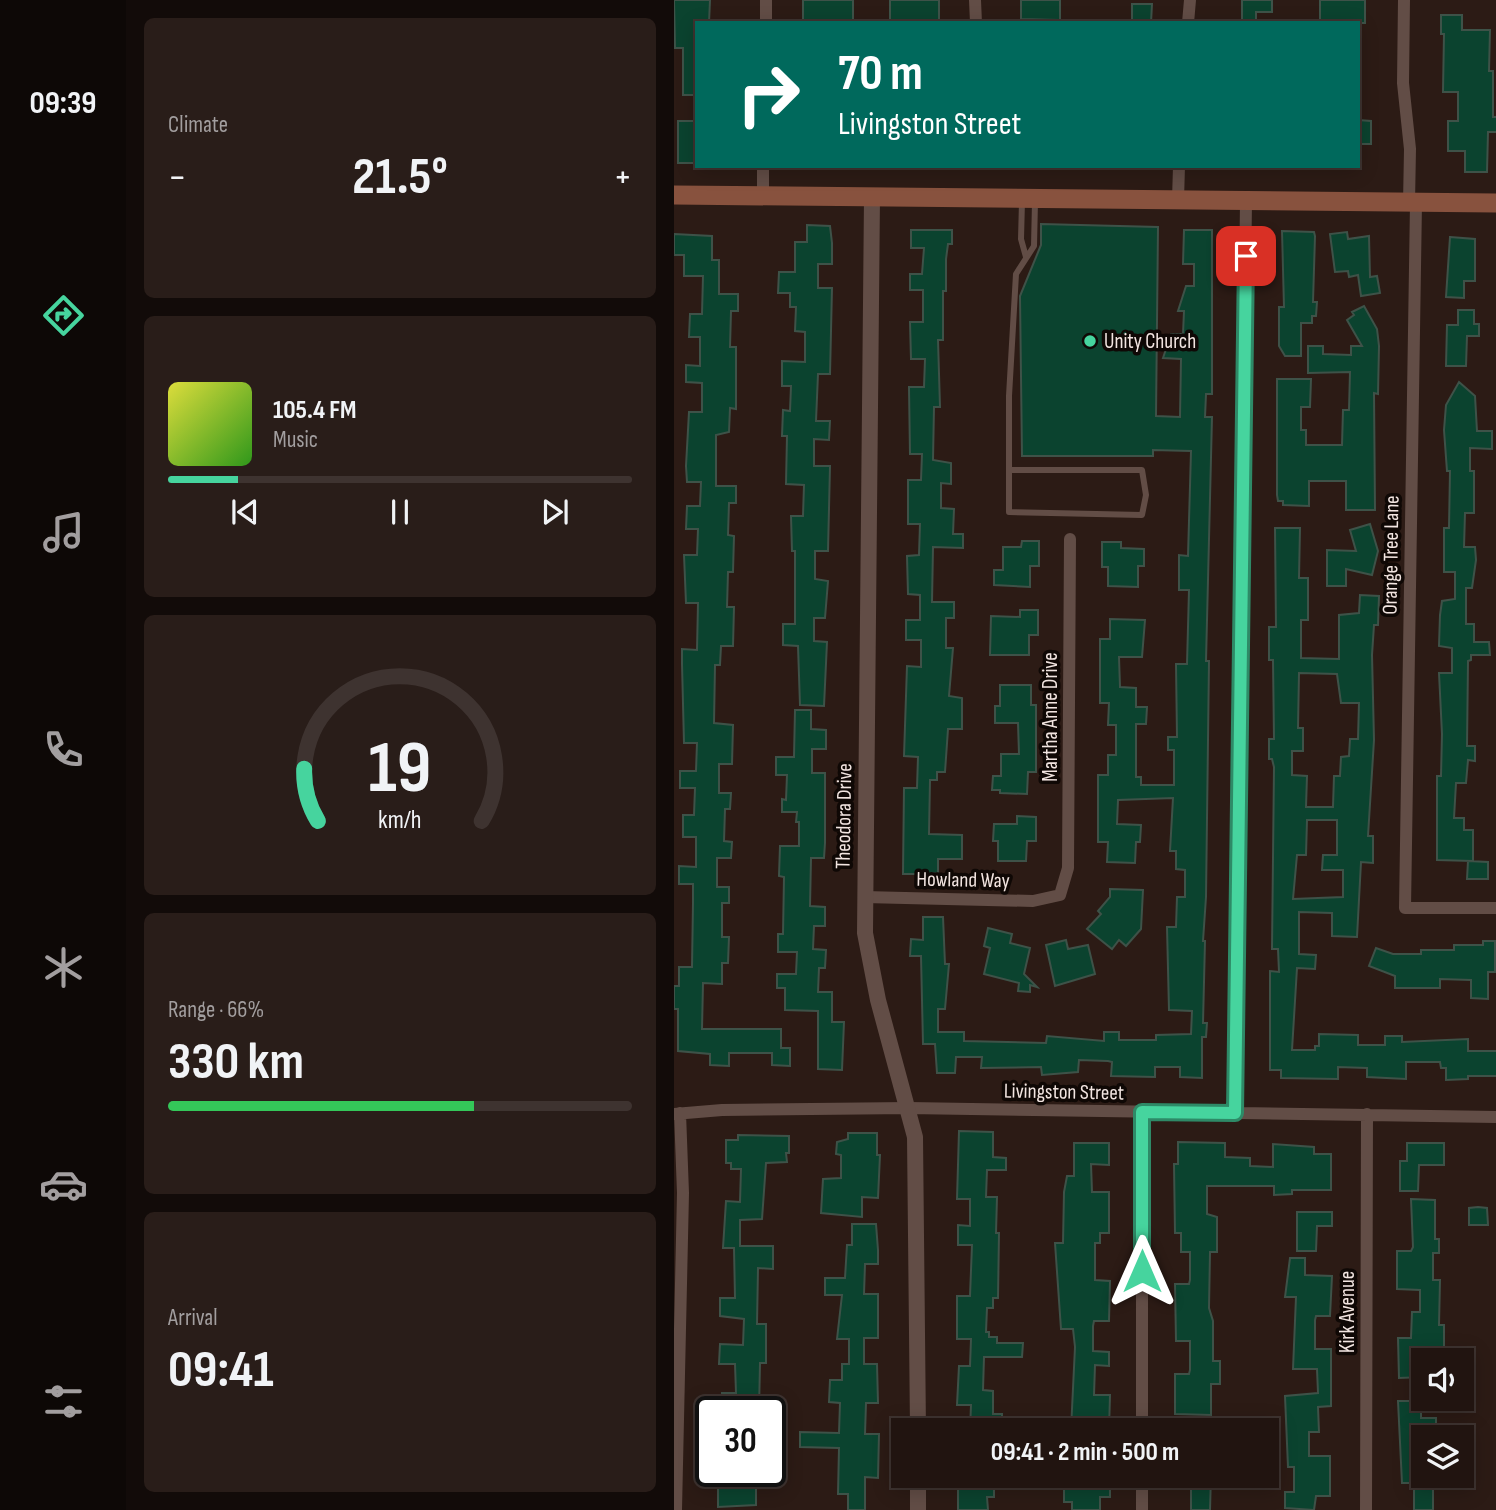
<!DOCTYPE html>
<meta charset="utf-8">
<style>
body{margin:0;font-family:"Sofia Sans Condensed",sans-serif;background:#291d19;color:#f1f3f6;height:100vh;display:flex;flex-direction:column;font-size:26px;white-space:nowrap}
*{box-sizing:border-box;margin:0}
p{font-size:23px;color:#a29e9f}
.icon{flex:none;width:38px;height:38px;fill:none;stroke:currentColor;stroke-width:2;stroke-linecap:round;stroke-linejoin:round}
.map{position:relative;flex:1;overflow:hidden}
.details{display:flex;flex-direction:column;gap:18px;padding:18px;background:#120b09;width:548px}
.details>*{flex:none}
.hud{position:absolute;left:21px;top:21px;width:665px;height:147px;border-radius:0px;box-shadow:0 4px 18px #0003,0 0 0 2px #3e3330;background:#00695c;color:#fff;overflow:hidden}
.controls{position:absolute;left:737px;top:1348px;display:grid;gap:14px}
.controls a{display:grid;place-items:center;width:63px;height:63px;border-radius:0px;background:#211410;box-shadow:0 4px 18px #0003,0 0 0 2px #3e3330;font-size:35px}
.speed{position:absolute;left:21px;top:1396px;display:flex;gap:14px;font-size:35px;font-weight:700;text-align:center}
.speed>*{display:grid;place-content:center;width:91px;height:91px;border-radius:50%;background:#211410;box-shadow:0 4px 18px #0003,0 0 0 2px #3e3330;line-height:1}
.speed .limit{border:4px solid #111;border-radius:10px;background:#fff;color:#111}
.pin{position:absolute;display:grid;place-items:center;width:60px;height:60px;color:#fff;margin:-30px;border-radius:14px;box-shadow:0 4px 10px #0006}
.me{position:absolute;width:77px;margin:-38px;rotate:0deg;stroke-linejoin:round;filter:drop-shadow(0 0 5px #0008)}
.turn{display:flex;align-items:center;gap:24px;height:147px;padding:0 28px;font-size:32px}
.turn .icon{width:91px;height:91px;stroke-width:2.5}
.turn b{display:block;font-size:49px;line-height:60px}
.big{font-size:52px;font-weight:700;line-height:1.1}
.details .card{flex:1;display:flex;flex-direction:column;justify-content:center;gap:10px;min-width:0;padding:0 24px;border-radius:10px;background:#291d19}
.details .dial{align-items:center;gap:0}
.dial svg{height:182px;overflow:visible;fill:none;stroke:#3e3330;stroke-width:7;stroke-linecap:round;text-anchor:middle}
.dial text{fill:#f1f3f6;stroke:none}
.song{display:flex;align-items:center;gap:21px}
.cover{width:84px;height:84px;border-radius:10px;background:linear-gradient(135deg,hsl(60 70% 55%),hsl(110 70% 35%))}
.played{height:7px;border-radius:4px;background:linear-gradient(90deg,#46d49e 15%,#3e3330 15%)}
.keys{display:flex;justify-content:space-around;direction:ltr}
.heat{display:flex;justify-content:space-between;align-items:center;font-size:38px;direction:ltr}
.charge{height:10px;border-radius:5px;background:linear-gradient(90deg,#34c759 66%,#3e3330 0)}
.trip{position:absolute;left:217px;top:1418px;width:388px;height:70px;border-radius:0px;background:#211410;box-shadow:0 4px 18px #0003,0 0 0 2px #3e3330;font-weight:700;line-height:70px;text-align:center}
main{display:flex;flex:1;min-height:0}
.menu{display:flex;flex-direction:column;width:126px;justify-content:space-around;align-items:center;background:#0d0806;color:#a29e9f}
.menu .icon{width:49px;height:49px}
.menu .selected{color:#46d49e}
.menu b{font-size:32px;color:#f1f3f6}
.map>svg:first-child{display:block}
.building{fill:#0b432f;stroke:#3e5248;stroke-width:2;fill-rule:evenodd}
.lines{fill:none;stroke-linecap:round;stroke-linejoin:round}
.service{stroke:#624d46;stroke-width:6}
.minor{stroke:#624d46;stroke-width:12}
.tertiary{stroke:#624d46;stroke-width:16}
.secondary{stroke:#88523e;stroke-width:19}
.route-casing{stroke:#2e8a67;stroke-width:18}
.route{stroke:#46d49e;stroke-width:12}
.poi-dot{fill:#46d49e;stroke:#0f0805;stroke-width:2.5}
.labels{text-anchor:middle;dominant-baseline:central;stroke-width:7;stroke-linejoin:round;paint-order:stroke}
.poi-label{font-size:21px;fill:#f2e5e1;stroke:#0f0805;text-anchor:start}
.street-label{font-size:21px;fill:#f2e5e1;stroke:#0f0805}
</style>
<main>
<nav class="menu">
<b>09:39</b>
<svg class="icon selected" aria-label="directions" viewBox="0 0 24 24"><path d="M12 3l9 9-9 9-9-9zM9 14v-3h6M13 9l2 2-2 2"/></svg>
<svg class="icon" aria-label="music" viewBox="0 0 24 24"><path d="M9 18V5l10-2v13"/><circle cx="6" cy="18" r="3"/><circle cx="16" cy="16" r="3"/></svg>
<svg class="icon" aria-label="phone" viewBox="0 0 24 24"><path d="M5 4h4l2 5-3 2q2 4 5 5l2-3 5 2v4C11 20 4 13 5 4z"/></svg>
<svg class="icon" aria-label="climate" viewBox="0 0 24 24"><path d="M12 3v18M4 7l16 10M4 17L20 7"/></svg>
<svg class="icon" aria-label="car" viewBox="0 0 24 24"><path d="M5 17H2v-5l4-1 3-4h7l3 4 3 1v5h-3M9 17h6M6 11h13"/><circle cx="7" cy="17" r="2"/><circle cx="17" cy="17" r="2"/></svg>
<svg class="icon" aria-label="filters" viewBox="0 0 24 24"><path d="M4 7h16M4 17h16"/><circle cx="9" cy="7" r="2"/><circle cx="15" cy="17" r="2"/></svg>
</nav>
<section class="details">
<div class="card"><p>Climate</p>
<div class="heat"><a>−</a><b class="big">21.5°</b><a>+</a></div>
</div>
<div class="card">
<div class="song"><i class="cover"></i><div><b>105.4 FM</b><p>Music</p></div></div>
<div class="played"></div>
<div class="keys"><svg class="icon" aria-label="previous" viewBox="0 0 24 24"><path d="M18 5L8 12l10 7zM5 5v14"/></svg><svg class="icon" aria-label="pause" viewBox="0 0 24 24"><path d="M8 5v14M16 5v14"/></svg><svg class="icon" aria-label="next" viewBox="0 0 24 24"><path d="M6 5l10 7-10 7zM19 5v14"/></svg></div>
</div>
<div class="card dial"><svg viewBox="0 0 100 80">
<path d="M14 69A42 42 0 1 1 86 69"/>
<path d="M14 69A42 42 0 0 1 8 46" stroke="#46d49e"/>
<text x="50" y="56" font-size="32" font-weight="700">19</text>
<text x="50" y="72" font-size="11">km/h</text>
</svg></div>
<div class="card"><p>Range · 66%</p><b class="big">330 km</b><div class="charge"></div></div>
<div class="card"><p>Arrival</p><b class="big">09:41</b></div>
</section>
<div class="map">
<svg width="823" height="1510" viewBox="0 0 823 1510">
<rect width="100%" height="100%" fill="#2c1b15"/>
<!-- building -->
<path class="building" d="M0 0H36L35 23H23V95H9V48H1Z
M129 0H179V21L129 22Z
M216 0H265V23H216Z
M347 0H386V20L347 19Z
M568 0H598V12H582V23H568Z
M646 0H691V23H646Z
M458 4H478L477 23H458Z
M767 15H788V30H816L815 71H819V117H823V132H814L813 172H791V151H774V121H784V92H769L770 34H767Z
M684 120 697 121V144H684Z
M4 121H23V163H4Z
M367 224 484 227 482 416 506 417 507 359 489 358 497 334H509L510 311H504L512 286H520V264H509L510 230H538V394H532L531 417H538L532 661H535L532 897 529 941H531L529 1023H533L532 1037H528V1078L506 1077V1067H481V1077L437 1076 438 1062 434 1061 405 1060 404 1072 368 1075 367 1067 307 1068 308 1057H282L281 1073H263L261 1044H249L247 956H236L237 939 249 940V917H269L271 964H275L271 1009H264V1032H290V1041L372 1043 373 1036 430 1041V1032H445V1040H482V1035L517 1034 518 1011 495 1010 493 927H502L503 897H511V870L502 869V851H496L499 798 444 800 443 824 467 825 466 842H462L461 863 433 862 434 842H424V775H434V755H442V725H434L435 703H426V639H436V619L471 620 468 657H445L446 687 462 688V707H473L472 724H462V777H467V785H500V750H494V737H503L502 664H513L515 590H505V555L514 556 517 451 479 450V456H348L346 296 367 245Z
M133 225 156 226 158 243V264H144V288H158L156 374H144L142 421H156L155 440 140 439V466H156L154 551H141V579L154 581 151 618H140V641L153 642 150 706 126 705 124 646 109 645V624H121V551H118L117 516H129L130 485 112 484 113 436H108L109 410 116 411 117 386H108V361L131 362V332L121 331 122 307H116V293H104L105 272H121V242H133Z
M237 230H278V244H274L272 259V291H269V340H264L266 407H260L259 460 277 463V484L267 483V508L280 509 279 534H289V548L259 547 258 602H280V618H272V648H279L275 696 288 698V729H274L271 772H263V780H256L255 834 288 835V859H264V873L245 874H229L230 788H243L244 757 230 756 233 666 247 667V640H232V620H246V595L234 594 233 556 245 555 246 524H234V480H247L248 454H236L235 387H250L251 359H237L236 322H249V290H236V274H248L250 248H237Z
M608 231 640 232 641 236 639 302H643L642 316H638V323H627V356H611L605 346V307H610Z
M673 232 674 239 695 236 696 277 703 276 706 293 687 296 684 275 675 277 674 271 661 272 656 234Z
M0 234 38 236V260H45V294H64V311H57L56 347H62V409L56 408 55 432 42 435V486H62V503H55L54 535 60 536 59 572H54L53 607H60L59 646H47L46 665H41L40 723 59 725 58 764H45V793H57L56 809H51L50 841 58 842 57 858H43V887H55V903H48V937H55L54 963H48V984L29 983 28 1029H107V1048H116V1066L98 1065V1053H55V1066L36 1065V1054L4 1051V1009H0V986H5V967H18L19 903V884H5V866L22 867V837H9V815H20L21 788H6V771H22L23 743H10L8 664V649L23 650 24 603H12L10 555H23L24 529H12L13 506H26L27 482H13L12 466 15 412H28V383L12 382V365L26 366V337H15L16 314H28L29 276H10V255H0Z
M776 237 801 239V281H790V298L772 297Z
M690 306 703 329 705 346 704 394 700 393 701 510H672V481H635V506L609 505V501H604L603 495V379H637L636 407H627V430H632V445H668L669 410H675L676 372 634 373V346H649V354L677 355V346H688L673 320 680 315 678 312Z
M784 310H800V324H805V336H793L792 366H772L773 325H784Z
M785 382 801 396 803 431H818V449L796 448V471H800V513H791L790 547H801L802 560 798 588H792V624H800V642H815L816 655H797V660L794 661 793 746H801V761L794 760 792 783H782L780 818H790V830H799V861L763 860V776H767L768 734 765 673H778V648L765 646 766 615 768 601 781 599V572H770V528H775L776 471H773L770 430 772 405Z
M696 524 704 551 698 575 672 569V586H653V550L682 551 676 530Z
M601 528H626L625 578H634V620H627V658L665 659V615L685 613 686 595 705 596 704 625H700L698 655 700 740 694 836H699V863L687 862 683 937 658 936V913L625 912V954L642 955 641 969 623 968 618 1050H641V1046H645V1034L684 1035V1045H711V1036H728V1042L794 1039V1051H823V1076H794V1079L772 1080V1068H767L766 1062H732V1079L693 1077V1068L664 1067V1079L607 1078V1070H596V971L605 972 604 949H598L600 767 598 759H595V739H600L599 660H595V627H602ZM625 673 663 674 667 703H685L684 739H676L675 756 667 757 666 776H660L659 807H632L633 776 618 775V751H629V728H624ZM633 820H663V855H649L648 870H669V897L619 899 623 855H632Z
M348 541H365V566H356V587L320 585V570H329V547H347Z
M428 542H447V548L470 549V566H464V587L434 586V567H428Z
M346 610H364V635H355V655H316L317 616 346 617Z
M326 685H357V705H362V772H354L353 794 326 793V790H318L319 776H327V754H345L344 723H321V706H326Z
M121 710H137V729L152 730V749H138V773H151V843L150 858H137L136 906 151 907V926H140L139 949 152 950 151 968H145L144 992H158V1022H170L168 1070 144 1069V1011L111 1010V988H103V974H122L123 952H104V934H109L110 877 105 876 106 846H125V822H122L123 812H108V799L112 800 113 775H102V757H120Z
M343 816 362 817V841H353L352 861H324V841H319L320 824H343Z
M794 861 814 862V879H793Z
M436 889 469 890 467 929 452 946 445 940 438 949 413 929 427 914 424 911 436 897Z
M314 928 338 934 336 943 356 948 350 974 363 987 356 985V992L344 991 345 983 310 974 316 948 310 946Z
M392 940 394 949 414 945 421 974 381 986 372 945Z
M809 941H821V972H814V999L797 998V980L766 979V988H721V976L695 966 702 948 719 954H747V950H780V945H809Z
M285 1131 319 1132V1157L332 1158V1170H313L312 1197H323L322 1233H325L324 1298H319V1308H313L312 1332H315V1337H323V1343H349L348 1357H310L309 1390 319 1391V1414H328V1430H296L297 1405H283L285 1366H296L297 1339H283V1296H296L298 1245H284V1225L296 1226V1199H283Z
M174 1133H203V1155H206L204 1198 188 1197V1217L147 1213 149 1179 167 1178V1155L162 1154 163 1142 174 1139Z
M64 1135 115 1136V1153H112L113 1162 92 1163 88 1219 66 1220V1246H99V1269L84 1268 83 1324H92V1363H86L85 1411 48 1412V1393H62L61 1364H45L46 1344 69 1345 70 1319 46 1316V1298H61L60 1248H49L52 1201 66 1202 67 1169H57V1163H52V1140H64Z
M504 1142 551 1143V1157L576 1158V1166L599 1167V1144L640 1147V1154H657V1190H618V1194L600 1195V1186H533V1214L543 1217V1252H536L535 1308 539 1321V1361H546V1384H537V1415L501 1414V1374H515L516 1370V1341H502L501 1284H515L516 1280V1252H507V1233H501L500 1164H504Z
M400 1143H435V1165L417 1164 418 1192H435V1233H426V1243H421V1280L436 1281 435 1321H420L419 1326V1351L435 1352V1366L421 1365 420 1395H436L435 1430H397L401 1347 399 1329H387L381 1243H389L390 1192 393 1176H400Z
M733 1143H770V1165H745L744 1191H726V1161H733Z
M737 1199 761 1200V1239H765V1253H759V1280H766L765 1325H770V1348H761V1360H749V1377L725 1378 724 1338H737L738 1312H746V1290L723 1289V1251H737L739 1247Z
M804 1207 813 1208 814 1225H795V1208Z
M623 1212H658V1226H643L642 1251H623Z
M178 1224H202L204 1250V1264H191L190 1294H204V1338H190V1364H203L204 1403H192L191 1434H205L204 1478 191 1477V1510H174V1494H164L165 1448 126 1447V1432L165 1433 166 1403 155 1402 156 1380H168V1364H175V1339H163L168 1295H151V1278H171L173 1245H178Z
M616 1258H631V1275L658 1276 656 1316H642L641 1320V1349H657V1406L644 1407 645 1432H635V1456H656V1496H642L640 1510 611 1508V1492H620V1467H614L611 1396 644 1393 643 1369H619L622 1297H611Z
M724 1401H738V1406H747V1418H762V1437H749V1475H759V1510H740V1483H728Z
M61 1472H82V1505L44 1507V1488H57V1485H61Z
M284 1475H320V1497H313L314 1510H284Z
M390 1475H436V1497H426V1510H398V1502H390Z
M517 1475H537L536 1510H517Z"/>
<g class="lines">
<!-- service -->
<path class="service" d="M348 201 347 239 352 257
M335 470H468L472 495 468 515 335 512V396L342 274 360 246 361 201"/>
<!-- minor -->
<path class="minor" d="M301 0 302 23
M730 0 729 83 736 149 735 203
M92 23V0
M514 23 516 0
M89 196V166
M504 200 505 166
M742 203 731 908H823
M190 897 359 901 386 895 394 868 396 539
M468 1112V1430
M561 1113 572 201
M0 1114 48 1110 235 1108 823 1117
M468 1475V1510
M2 1510 9 1193 6 1113
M692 1510 693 1114"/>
<!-- tertiary -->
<path class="tertiary" d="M198 197 191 933 204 1000 241 1137 244 1430
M244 1475V1510"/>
<!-- secondary -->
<path class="secondary" d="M0 195 823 203"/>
</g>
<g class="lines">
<defs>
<path id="route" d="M468 1271V1112L561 1113 572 256"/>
</defs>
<!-- route casing -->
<use href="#route" class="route-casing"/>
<!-- route -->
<use href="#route" class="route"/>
</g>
<!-- markers -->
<circle class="poi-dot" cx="416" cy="341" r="7"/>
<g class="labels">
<!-- poi labels -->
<g class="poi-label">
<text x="430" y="341">Unity Church</text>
</g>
<!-- street labels -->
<g class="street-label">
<text transform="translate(717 555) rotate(-89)">Orange Tree Lane</text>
<text transform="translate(376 717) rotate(-90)">Martha Anne Drive</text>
<text transform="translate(170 816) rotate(-89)">Theodora Drive</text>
<text transform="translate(289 880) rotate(1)">Howland Way</text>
<text transform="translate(390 1092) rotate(1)">Livingston Street</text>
<text transform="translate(673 1312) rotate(-90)">Kirk Avenue</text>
</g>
</g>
</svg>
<div class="controls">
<a><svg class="icon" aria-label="sound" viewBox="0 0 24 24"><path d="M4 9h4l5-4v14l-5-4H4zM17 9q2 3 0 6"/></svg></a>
<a><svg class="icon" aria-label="layers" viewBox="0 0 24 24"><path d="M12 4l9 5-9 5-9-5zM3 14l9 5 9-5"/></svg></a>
</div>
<div class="speed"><div class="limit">30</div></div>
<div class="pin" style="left:572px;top:256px;background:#d93025"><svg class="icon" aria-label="arrive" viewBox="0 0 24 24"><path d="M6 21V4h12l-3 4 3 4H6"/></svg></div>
<svg class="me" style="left:468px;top:1271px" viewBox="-20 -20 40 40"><path d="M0-17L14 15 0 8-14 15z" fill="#46d49e" stroke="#fff" stroke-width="4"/></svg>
<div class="trip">09:41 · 2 min · 500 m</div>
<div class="hud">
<div class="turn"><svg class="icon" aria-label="right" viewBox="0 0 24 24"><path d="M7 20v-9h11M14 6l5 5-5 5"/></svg><div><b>70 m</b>Livingston Street</div></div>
</div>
</div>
</main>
